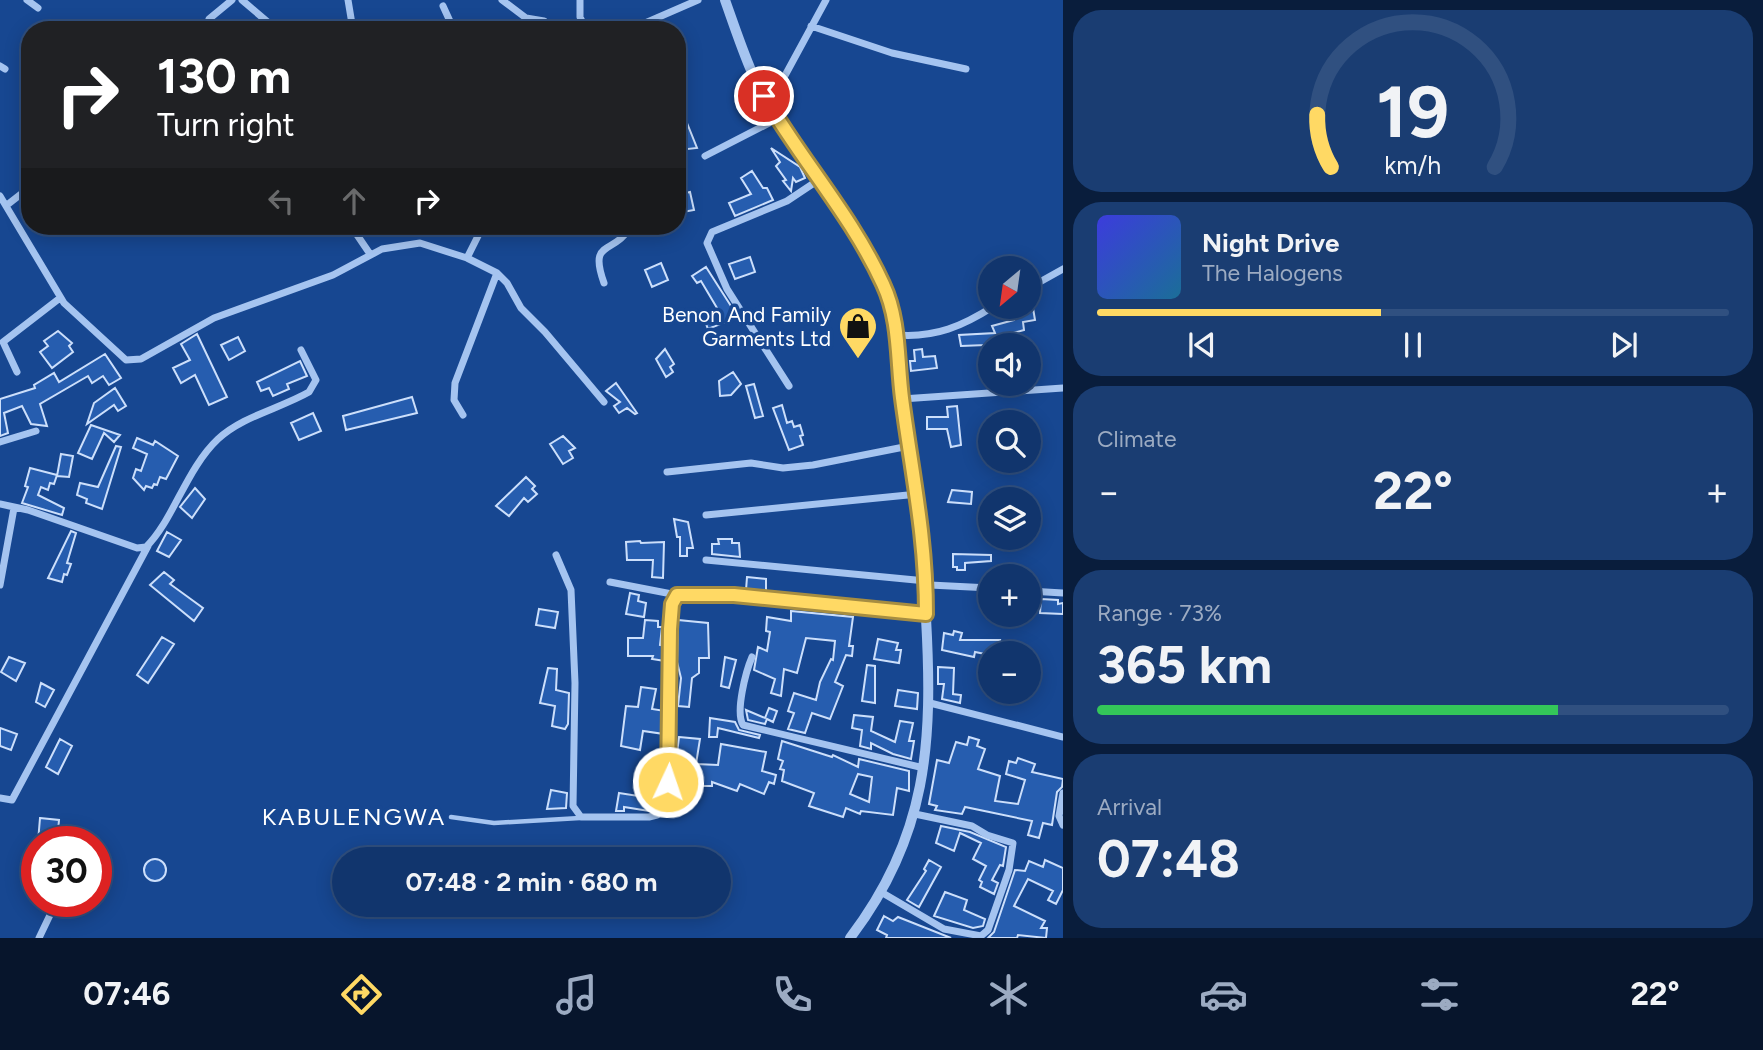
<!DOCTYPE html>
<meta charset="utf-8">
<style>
body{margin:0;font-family:Figtree,sans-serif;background:#1a3d72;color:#f1f3f6;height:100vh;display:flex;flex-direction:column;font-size:26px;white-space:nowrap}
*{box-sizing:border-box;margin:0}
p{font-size:23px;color:#9cabc2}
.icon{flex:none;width:38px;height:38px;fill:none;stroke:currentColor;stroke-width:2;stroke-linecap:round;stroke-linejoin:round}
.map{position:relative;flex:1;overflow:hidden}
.panel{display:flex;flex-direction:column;gap:10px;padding:10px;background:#091d3c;width:700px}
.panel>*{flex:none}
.top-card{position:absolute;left:21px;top:21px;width:665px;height:214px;border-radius:28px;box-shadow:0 4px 18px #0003,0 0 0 2px #305080;background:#202124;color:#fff;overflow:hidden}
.needle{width:46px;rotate:209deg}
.controls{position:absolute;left:978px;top:256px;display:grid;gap:14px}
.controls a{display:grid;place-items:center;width:63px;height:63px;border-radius:50%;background:#11356d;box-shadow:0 4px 18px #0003,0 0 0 2px #305080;font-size:35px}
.speed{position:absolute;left:21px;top:826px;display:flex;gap:14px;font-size:35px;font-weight:700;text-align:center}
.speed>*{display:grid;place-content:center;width:91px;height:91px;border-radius:50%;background:#11356d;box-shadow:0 4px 18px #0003,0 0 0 2px #305080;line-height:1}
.speed .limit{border:10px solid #d22;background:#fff;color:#111}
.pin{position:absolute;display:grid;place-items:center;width:60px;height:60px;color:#fff;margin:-30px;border:4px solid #fff;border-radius:50%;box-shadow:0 2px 7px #0007}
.me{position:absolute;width:77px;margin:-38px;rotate:3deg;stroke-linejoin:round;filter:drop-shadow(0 0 5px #0008)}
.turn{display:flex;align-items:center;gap:24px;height:147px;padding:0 21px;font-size:32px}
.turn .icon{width:91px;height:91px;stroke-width:2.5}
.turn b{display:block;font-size:49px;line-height:60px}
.lanes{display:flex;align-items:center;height:66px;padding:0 21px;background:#0003;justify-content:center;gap:35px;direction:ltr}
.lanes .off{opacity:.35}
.big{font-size:52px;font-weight:700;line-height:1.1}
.panel .card{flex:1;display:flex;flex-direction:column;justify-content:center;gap:10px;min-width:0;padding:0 24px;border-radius:28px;background:#1a3d72}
.panel .dial{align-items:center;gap:0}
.dial svg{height:182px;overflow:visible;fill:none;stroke:#305080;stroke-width:7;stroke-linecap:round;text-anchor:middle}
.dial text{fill:#f1f3f6;stroke:none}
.song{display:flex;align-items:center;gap:21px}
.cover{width:84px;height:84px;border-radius:10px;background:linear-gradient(135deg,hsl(240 70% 55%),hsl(200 70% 35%))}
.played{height:7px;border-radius:4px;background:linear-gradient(90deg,#ffd964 45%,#305080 45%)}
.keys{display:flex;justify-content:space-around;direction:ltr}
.heat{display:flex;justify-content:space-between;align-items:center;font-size:38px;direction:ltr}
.charge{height:10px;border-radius:5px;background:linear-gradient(90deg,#34c759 73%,#305080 0)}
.trip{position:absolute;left:332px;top:847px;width:399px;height:70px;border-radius:35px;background:#11356d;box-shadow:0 4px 18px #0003,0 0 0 2px #305080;font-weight:700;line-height:70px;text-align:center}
.tabs{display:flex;height:112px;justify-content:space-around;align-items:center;background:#07152c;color:#9cabc2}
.tabs .icon{width:49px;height:49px}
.tabs .selected{color:#ffd964}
.tabs b{font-size:32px;color:#f1f3f6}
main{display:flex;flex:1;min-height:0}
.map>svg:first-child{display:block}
.building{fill:#265daf;stroke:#ccdffb;stroke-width:2;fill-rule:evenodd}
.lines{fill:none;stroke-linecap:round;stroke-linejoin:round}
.service{stroke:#a5c4f0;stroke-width:4.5}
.minor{stroke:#a5c4f0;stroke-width:7}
.tertiary{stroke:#a5c4f0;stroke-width:10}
.route-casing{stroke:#a68d41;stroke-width:18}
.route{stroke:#ffd964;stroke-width:12}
.labels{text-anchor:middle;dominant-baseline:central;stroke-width:7;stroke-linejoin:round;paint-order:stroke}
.poi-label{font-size:21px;fill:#fff;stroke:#174791;text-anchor:end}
.quarter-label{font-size:24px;letter-spacing:2px;fill:#fff;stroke:#174791}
</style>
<main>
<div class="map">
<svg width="1063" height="938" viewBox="0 0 1063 938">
<rect width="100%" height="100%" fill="#174791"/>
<!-- building -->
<path class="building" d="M687 123 697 148 679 150 677 126Z
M771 148 800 167 805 178 796 182 793 178 791 191 783 181 786 180 776 166 780 162Z
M752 171 763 188H767L773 200 735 216 729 203 751 194 741 178Z
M690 192 694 210 677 213V195Z
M750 257 755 272 735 279 729 264Z
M661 263 668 280 652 287 645 270Z
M706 267 738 317 708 329 704 319 720 313 701 281 697 283 692 276Z
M1022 306 1025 310 1033 308 1035 320 1023 322 1024 330 1013 333 1014 345H1001L1000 339 986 345 961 346 959 335 995 333 992 326 1014 320 1012 308Z
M58 331 72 343 69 346 73 352 52 368 40 352 48 346 44 341Z
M197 334 227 397 209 405 195 375 181 383 173 368 190 360 181 344Z
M238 337 245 351 229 360 221 345Z
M665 349 674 364 670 367 673 372 666 377 656 359Z
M922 349 923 357 935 356 937 368 911 371 910 361H915L914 350Z
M105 354 121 378 109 385 103 376 92 383 88 376 40 404 47 426 31 424 22 406 4 413 8 433 0 436V399L35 388 34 385 54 373 59 382Z
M300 361 307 376 287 384 289 389 273 396 269 388 261 391 257 382Z
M733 372 741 384 731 395 720 396 719 381Z
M616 383 637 413 635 414 627 408 619 413 614 406 620 402 606 391Z
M754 384 763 416 755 418 746 386Z
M115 388 126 406 118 411 114 405 87 424 94 403Z
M412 397 417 413 346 430 343 416Z
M782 405 787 423 792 421 794 427 800 425 803 435 800 436 803 445 789 450 773 408Z
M957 406 961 445 951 447 947 429H927V417H948L947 407Z
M313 413 321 431 299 440 291 423Z
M91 425 120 435 114 442 104 433 92 459 78 453Z
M563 436 575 448 569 451 573 458 563 464 550 444Z
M137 438 153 445 155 441 178 456 166 479 160 477 157 485 154 484 152 488 146 486 144 490 133 478 136 469 141 471 147 454 133 448Z
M116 446 121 447 102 509 86 503 87 499 77 495 80 483 98 487Z
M61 454 73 456 69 477 57 476Z
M30 468 57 475 54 484 50 483 48 490 41 487 38 495 64 508 62 515 22 503 28 487 25 486Z
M526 477 535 486 532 489 537 494 528 502 524 498 509 516 496 506Z
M195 488 205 499 192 518 180 507Z
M952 490 972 492 971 504 948 502Z
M674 519 688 522 693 548H687V556H680V537H677Z
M71 531 76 533 67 563 71 564 67 575 64 574 62 582 48 578Z
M167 532 181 540 169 557 157 551Z
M718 539H732V543H739L740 557 712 554V544H719Z
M640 541 641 543 664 542 663 578 652 577 653 560H627L626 542Z
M953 554 991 555V561L965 563V570H957V567H953Z
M164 572 174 580 170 584 203 608 194 621 150 585Z
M747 577 766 579V592L746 590Z
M630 593 639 595 638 601 646 603 644 617 626 614Z
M1041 599 1058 600V604L1063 603V614L1040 613Z
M539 609 558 612 555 628 536 625Z
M791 611 853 617 849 646H853L852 656 846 655 835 682 843 686 830 719 812 713 805 733 788 729 794 713 788 711 794 693 816 700 820 682 831 659 833 660 835 641 806 638 797 673 784 669 781 696 771 693 775 679 754 670 758 647 767 651 770 632 766 631 767 617 791 621Z
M645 620 658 621V627H662L660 645 665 646V661L652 659 653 656H628V638H643Z
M678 620 708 623 709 658H699V673L692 678 689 707 678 706 681 678 677 662Z
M954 631 962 633 960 640H1000L997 653 990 655 975 652 974 657 942 650 944 633 953 635Z
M162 637 174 644 148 683 137 675Z
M878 639 898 643 896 650H901L899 663 874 659Z
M9 657 25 663 16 681 1 672Z
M725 657 736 660 729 688 721 686Z
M867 665 875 666V703L862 701Z
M938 667 954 668 953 694 961 695 960 703 942 699 944 684H938Z
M548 668 557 669 556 690 569 693 568 724 565 729 552 726 555 706 540 703Z
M41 683 54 690 45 707 36 702Z
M641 687 656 689 652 709 665 711 664 734 643 731 640 750 621 746 626 706 638 707Z
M898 690 918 693 917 709 895 706Z
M769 708 777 711 773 722 767 719 765 724 748 720 746 710 765 718Z
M854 715 873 717 871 731 895 742 900 721 913 723 909 741H914L911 759 893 754 871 743V749L860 746 862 730 852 728Z
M710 718 735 722 739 730 760 735 759 738 718 728 717 737H709Z
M0 728 17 734 11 750 0 746Z
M679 737 700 739 696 764 718 765 721 744 766 752 762 771 776 775 774 784 769 782 764 794 740 784 737 791 712 782V786H696L697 775 675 771Z
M969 737 979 740 977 746 985 749 978 769 1000 776 995 801 1018 804 1025 780 1006 774 1009 761 1016 763 1018 758 1035 764 1032 772 1063 779 1062 787 1057 792 1052 825 1043 823 1039 838 1028 835 1032 821 965 807 962 814 935 810 937 806 929 804 937 760 949 763 956 742 967 745Z
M60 739 72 746 58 774 46 767Z
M782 741 832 757 833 755 858 767 859 759 909 771V791L897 788 893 815 861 811 860 814 846 808 843 817 809 806 814 793 782 781 784 770 780 769 783 761 778 759ZM858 774 872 777 869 802 850 794Z
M551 790 567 793 566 808 547 809Z
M619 793 658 799V802L649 811 624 807V811H616Z
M40 818 59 820 57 842H38Z
M941 826 970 832 1006 847 1003 866 1000 865 992 880 998 883 994 894 980 887 982 882 979 880 986 866 973 859 981 843 960 833 954 851 936 843Z
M144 870a11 11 0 1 1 22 0a11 11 0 1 1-22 0Z
M929 860 941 867 919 907 907 900 926 871 924 869Z
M1045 860 1063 868V890L1056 904 1048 900 1053 891 1028 879 1014 906 1045 921 1041 928H1047L1046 938 1018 935 1017 938H988L994 932 1015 870 1025 871 1029 861 1043 867Z
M945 892 967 900 964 910 985 919 983 926 973 928 934 916Z
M884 916 893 921 898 917 951 938H886L887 935 877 930Z"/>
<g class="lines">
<!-- service -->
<path class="service" d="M451 817 494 823 580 818"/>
<!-- minor -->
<path class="minor" d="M27 0 38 8
M242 0 277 30
M348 0 353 30
M502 0 526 18 544 21
M580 0V17L586 30
M443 6 454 30
M811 26 892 53 966 69
M207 30 209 19 232 0
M629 30 698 0
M0 66 5 69
M769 105 826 0
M705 156 777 119
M0 196 64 303 126 360 141 359 214 318 333 275 382 249 420 243 467 258 497 273 507 283 521 308 545 332 604 402
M7 205 30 187
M351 226 370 254
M467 258 483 226
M604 283C588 238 614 256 631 226
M1029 288 1063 269
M897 335C935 338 963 326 994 306
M17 372 3 342 60 298
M789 386 727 289 707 243 712 232 787 201 820 179
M902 399 1063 388
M463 415 454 400 455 383 497 273
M0 442 36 431
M667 472 751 463 783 468 813 465 909 446
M0 504 28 510 137 548 146 547C173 521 186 469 218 439 243 416 279 409 309 392L316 380 301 350
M706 515 918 494
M556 555 571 590 575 683 573 806 581 817H649L657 815 664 804 670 764 672 604 677 595 715 594 926 614
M706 560 926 581
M610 582 677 595
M0 585 14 508
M927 591 930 585 990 588
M1029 591 1063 593
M752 657C746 671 735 712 743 725L924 768
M930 703 1063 737
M1063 793 1059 816 1063 825
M0 798 12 800 148 546
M881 892 944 929 981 936 988 930 1009 870 1013 843 987 835 972 826 915 814
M39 938 50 915"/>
<!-- tertiary -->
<path class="tertiary" d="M725 0C740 42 753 84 778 121 814 174 857 225 883 285 902 326 898 375 905 419 911 459 920 499 924 539 927 566 924 592 926 618 933 742 928 836 850 938"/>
</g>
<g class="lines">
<defs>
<path id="route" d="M668 782 670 629 672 604 677 595H734L926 614C926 536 912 474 902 398 897 360 900 320 883 284 852 216 801 160 764 96"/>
</defs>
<!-- route casing -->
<use href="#route" class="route-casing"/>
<!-- route -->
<use href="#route" class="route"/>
</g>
<!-- icons -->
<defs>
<symbol id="shop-pin" viewBox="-11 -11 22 30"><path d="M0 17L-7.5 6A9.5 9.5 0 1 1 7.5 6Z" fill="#ffd964" stroke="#174791"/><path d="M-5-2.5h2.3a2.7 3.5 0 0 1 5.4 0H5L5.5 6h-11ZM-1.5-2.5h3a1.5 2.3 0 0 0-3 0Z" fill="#111"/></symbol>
</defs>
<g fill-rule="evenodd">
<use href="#shop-pin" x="836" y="304" width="44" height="60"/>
</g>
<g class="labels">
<!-- poi labels -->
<g class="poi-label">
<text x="831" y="314">Benon And Family<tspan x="831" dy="24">Garments Ltd</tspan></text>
</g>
<!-- quarter labels -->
<g class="quarter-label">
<text x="354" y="816">KABULENGWA</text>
</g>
</g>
</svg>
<div class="controls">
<a><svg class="needle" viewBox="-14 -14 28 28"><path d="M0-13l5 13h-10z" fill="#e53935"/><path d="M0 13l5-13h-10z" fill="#9cabc2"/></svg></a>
<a><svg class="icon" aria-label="sound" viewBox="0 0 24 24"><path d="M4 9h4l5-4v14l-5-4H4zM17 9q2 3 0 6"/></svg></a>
<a><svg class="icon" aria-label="search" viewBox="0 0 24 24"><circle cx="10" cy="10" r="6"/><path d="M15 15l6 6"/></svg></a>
<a><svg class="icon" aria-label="layers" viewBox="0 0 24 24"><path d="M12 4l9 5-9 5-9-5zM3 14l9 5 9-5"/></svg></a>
<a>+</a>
<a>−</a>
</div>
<div class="speed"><div class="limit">30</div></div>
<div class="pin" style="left:764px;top:96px;background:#d93025"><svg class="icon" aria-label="arrive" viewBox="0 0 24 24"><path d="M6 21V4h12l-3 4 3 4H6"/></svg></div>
<svg class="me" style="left:668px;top:782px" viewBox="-20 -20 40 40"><circle r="17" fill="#ffd964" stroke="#fff" stroke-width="3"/><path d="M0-11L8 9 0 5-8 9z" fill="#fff"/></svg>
<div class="trip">07:48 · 2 min · 680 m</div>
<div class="top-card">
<div class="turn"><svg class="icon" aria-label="right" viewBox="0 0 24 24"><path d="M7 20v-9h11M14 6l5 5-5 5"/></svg><div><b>130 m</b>Turn right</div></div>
<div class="lanes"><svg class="icon off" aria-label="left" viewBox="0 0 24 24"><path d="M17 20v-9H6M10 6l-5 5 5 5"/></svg><svg class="icon off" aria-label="ahead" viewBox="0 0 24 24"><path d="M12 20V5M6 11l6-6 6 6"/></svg><svg class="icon" aria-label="right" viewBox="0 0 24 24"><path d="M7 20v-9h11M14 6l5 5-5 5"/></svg></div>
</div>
</div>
<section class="panel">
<div class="card dial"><svg viewBox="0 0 100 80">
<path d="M14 69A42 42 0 1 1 86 69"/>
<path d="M14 69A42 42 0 0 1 8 46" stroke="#ffd964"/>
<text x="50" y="56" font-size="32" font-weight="700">19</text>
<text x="50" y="72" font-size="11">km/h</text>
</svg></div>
<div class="card">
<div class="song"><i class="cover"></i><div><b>Night Drive</b><p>The Halogens</p></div></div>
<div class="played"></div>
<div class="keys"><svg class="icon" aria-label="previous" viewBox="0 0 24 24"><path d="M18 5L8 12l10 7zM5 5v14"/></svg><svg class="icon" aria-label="pause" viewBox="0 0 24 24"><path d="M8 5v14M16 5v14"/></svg><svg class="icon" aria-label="next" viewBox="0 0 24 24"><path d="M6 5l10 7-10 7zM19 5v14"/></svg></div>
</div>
<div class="card"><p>Climate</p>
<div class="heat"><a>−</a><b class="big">22°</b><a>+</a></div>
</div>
<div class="card"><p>Range · 73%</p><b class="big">365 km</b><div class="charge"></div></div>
<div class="card"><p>Arrival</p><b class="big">07:48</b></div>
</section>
</main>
<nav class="tabs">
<b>07:46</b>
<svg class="icon selected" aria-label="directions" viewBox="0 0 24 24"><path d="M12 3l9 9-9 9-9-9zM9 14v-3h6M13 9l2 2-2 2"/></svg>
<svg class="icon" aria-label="music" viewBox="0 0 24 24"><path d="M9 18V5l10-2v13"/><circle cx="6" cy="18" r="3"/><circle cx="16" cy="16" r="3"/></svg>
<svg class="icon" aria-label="phone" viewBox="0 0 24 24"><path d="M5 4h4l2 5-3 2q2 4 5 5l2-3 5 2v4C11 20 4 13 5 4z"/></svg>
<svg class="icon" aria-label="climate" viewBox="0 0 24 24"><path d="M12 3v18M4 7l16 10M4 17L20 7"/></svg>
<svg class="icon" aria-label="car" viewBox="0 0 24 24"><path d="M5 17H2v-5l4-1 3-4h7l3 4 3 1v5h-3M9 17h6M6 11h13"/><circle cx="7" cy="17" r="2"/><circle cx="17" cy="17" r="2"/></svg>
<svg class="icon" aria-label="filters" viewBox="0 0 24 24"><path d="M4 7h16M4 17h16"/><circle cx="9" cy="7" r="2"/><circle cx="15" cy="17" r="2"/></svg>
<b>22°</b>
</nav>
